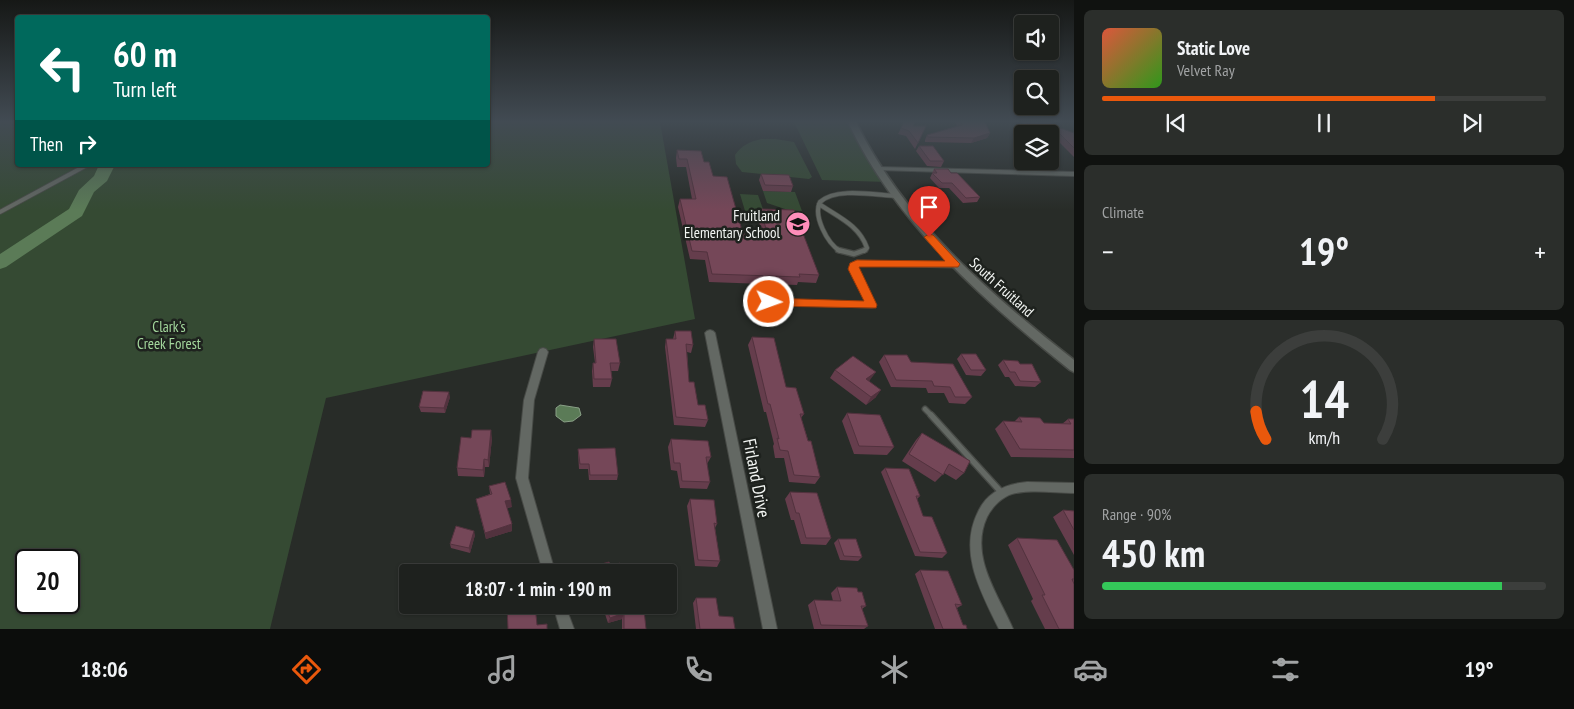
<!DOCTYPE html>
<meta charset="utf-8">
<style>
body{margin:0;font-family:"PT Sans Narrow",sans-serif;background:#2b2e2b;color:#f1f3f6;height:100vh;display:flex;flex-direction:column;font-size:19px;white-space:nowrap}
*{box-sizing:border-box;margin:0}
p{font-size:16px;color:#a1a3a4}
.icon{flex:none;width:28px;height:28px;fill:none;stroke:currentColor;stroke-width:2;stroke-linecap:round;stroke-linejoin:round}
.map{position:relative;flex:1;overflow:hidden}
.panel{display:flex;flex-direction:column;gap:10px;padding:10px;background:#101210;width:500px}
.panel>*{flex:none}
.banner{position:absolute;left:15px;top:15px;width:475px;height:152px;border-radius:5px;box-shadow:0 1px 4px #0004,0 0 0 1px #3c3e3c;background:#00695c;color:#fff;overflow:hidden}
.controls{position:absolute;left:1014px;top:15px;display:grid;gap:10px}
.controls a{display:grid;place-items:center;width:45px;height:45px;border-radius:5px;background:#1e211e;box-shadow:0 1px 4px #0004,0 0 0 1px #3c3e3c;font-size:25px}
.speed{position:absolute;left:15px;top:549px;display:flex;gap:10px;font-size:25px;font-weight:700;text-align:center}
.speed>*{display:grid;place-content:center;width:65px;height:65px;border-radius:50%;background:#1e211e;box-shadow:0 1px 4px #0004,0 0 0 1px #3c3e3c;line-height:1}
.speed .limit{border:2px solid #111;border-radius:8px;background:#fff;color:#111}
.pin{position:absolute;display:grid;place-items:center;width:42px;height:42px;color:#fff;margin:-51px -21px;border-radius:50% 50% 50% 0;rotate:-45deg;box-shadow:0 0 5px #0007}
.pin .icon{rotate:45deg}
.me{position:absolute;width:55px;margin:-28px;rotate:92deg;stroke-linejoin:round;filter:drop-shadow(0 0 4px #0008)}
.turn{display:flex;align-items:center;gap:18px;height:105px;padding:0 15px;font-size:22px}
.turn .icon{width:65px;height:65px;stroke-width:2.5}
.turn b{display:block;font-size:35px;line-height:42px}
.then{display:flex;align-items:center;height:48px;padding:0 15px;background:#0003;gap:10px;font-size:19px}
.big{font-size:38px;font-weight:700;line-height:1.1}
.panel .widget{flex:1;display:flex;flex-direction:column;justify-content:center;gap:8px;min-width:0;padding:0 18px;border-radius:8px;background:#2b2e2b}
.panel .dial{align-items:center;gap:0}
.dial svg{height:130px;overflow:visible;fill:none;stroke:#3c3e3c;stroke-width:7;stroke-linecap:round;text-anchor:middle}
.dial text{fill:#f1f3f6;stroke:none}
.song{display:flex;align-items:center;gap:15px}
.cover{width:60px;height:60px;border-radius:8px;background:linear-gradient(135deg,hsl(10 70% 55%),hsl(110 70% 35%))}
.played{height:5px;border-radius:2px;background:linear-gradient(90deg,#ea580c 75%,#3c3e3c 75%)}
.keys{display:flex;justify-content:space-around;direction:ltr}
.heat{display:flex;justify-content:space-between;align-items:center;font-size:28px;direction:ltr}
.charge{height:8px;border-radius:4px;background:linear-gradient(90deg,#34c759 90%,#3c3e3c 0)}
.trip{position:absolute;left:399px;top:564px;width:278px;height:50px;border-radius:5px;background:#1e211e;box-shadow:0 1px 4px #0004,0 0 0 1px #3c3e3c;font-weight:700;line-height:50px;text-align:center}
.tabs{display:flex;height:80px;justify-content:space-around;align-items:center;background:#0c0d0c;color:#a1a3a4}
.tabs .icon{width:35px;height:35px}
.tabs .selected{color:#ea580c}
.tabs b{font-size:22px;color:#f1f3f6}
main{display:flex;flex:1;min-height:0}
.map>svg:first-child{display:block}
.green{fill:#354a33;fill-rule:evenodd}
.water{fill:#5b7b57;stroke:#89a086}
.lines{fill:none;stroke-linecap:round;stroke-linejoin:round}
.river{fill:#5b7b57;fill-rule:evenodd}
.service-far2-casing{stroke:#474a46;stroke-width:5.5}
.service-far1-casing{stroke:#474a46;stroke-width:7}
.service-casing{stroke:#474a46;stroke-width:8}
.minor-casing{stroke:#474a46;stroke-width:2}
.tertiary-casing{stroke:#474a46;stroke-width:3}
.service-far2{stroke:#636863;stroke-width:4}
.service-far1{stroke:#636863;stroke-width:4.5}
.service{stroke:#636863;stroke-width:5.5}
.minor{fill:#636863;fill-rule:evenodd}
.tertiary{fill:#636863;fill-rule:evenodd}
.wall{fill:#653d4c}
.shaded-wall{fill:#52323e}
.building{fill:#754758;stroke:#52323e}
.route{fill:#ea580c;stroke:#983908}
.labels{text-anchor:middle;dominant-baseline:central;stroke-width:5;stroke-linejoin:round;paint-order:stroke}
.poi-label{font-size:15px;fill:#f3f6f3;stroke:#1e221e;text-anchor:end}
.street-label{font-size:15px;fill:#f3f6f3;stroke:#1e221e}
.park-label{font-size:15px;fill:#a3d79c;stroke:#1e221e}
.near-street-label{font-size:18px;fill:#f3f6f3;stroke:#1e221e}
</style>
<main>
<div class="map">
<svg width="1074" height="629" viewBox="0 0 1074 629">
<rect width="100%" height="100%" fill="#282c28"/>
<!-- green -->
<path class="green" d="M0 122H17L18 165H488V122H660L695 319 326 398 270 629H0ZM26 560H69V602H26Z
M794 122H856L888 182 822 180Z
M761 139H776L794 142 812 177 809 179 742 172 736 164 735 155C742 145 749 142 761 139Z
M763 191 795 192 802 211 788 210 767 203Z
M740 194 758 195 764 212 745 211Z"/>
<!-- water -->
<path class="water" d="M560 405 579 408 581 415 573 421 564 422 556 416V408Z"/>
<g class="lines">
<!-- river -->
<path class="river" d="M99 165H115L107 181 94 192 82 216 6 267 0 269V254L69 209 79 190 94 176Z"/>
<defs>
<path id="service-far2" d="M819 204C838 217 859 225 867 248L864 251
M0 212 87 165
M840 251C827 243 813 216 820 202 836 187 875 195 896 196"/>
<path id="service-far1" d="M838 250 854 254 865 250
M752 302 872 305 854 269V265L857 263 954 265
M925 409 932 416"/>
<path id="service" d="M931 415 1001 492"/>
<path id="minor" d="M880 167 1074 172V176L878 170 877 169Z
M710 330 713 331 715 333 777 629H763L705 333 707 331Z
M543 348 546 349 548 352 534 400 528 478 555 572H543L516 478 524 400 538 352 540 349Z
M1027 482 1074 483V493C1054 493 1032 489 1012 494 1002 497 992 507 987 517 969 556 998 594 1013 629H999C981 592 958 552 978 512 987 492 1005 484 1027 482Z
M553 605H565L574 629H560Z"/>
<path id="tertiary" d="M848 122H856C904 221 990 294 1074 360V372L1070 370C984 301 896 224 848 122Z"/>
</defs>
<!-- service-far2 casing -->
<use href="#service-far2" class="service-far2-casing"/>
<!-- service-far1 casing -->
<use href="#service-far1" class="service-far1-casing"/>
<!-- service casing -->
<use href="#service" class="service-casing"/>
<!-- minor casing -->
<use href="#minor" class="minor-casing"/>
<!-- tertiary casing -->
<use href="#tertiary" class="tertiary-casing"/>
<!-- service-far2 -->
<use href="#service-far2" class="service-far2"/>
<!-- service-far1 -->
<use href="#service-far1" class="service-far1"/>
<!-- service -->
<use href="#service" class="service"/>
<!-- minor -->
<use href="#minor" class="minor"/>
<!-- tertiary -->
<use href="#tertiary" class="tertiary"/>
</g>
<!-- wall -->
<path class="wall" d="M955 122H985L990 133 987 138 971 143 925 142V140L927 135 957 126Z
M1021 122H1050L1057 127 1074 133V157L1054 137 1050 138V134H1033L1024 129 1026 126Z
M926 126 915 149 906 136 898 134 901 128Z
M919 146 944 161 941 167 927 166 916 151Z
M677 150 704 162 713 176 743 234 763 235 757 217 760 209 819 275 816 283 798 282 797 285 709 282 705 260 690 259 678 207 680 199H692L686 167H677L676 158Z
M934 169 951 173 980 197 977 202 963 203 949 188H939L930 178Z
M761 174 793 186 791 192 763 191 759 180Z
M675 331 693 345 691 353 687 352 689 382 698 405 708 420 705 427 674 425 665 347 666 339H673Z
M752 337 804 414 801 418 820 477 815 484 789 482 784 458H775L773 446 774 444 766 412H764L748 345Z
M594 339 620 363 618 371H611L612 379 610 387H593L592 371 593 363H595L593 347Z
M961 354 986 370 981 376 966 375 957 359Z
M884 355 911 362 972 397 965 404 949 403 944 393H928L926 388 891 387 879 362Z
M1003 360 1020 364 1041 382 1035 387 1015 386 1009 377H1005L998 365Z
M835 370 870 380 869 381 876 397 866 405 830 378Z
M450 397 445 413 421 412 419 407Z
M847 413 894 447 887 455 854 454 842 421Z
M1019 417 1044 423 1062 424 1068 419H1074V458L1011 457 995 429 1003 421 1014 422Z
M922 433 964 473 956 480 944 473 935 482 902 461 916 440Z
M492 438 489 467H485L484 477 458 476 457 468Z
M671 439 711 457 707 464 710 482 707 489 680 488 677 471 671 470 668 447Z
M578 449 618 475 617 480H589L588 469H579L578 454Z
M885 468 920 496 917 499 923 516 947 553 942 558 915 556 881 472Z
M489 486 512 507 507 508 512 524V531L486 539 476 499 490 494Z
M790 492 831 538 826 545 801 544 794 520H791L785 499Z
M690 499 717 524 715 528 720 561 717 567 695 566 687 506Z
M1063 510 1074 511V555L1053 517Z
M475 535 470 553 451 548 450 544Z
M1017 538 1074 570V629H1045L1031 601 1033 599 1008 545Z
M838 539 862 557 858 561 840 560 834 543Z
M594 566H611L624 572H593Z
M920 570 962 605 957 608 963 625 967 629H935L915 574Z
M837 587 858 592 866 606 862 609 868 626 864 629H814L808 605 814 600 833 601 831 593Z
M696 598 719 616 735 629H696L693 603Z
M602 605H637L646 629H622V619L608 623Z"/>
<!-- shaded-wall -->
<path class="shaded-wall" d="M1058 132 1054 137 1050 138V134Z
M990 133 987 138 971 143 974 138Z
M876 372 870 380 861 387 866 379Z
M881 390 876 397 866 405 871 397Z
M449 392 450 397 445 413 444 408Z
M491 430 492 438 489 467 488 460Z
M484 459 485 467 484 477 483 470Z
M511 500 512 507 506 508 505 501Z
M512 524V531L486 539 485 533Z
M474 531 475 535 470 553 469 548Z
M624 613 622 619 608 623 610 618Z"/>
<!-- building -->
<path class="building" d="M904 122H915L913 126H926L918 143 909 131 901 128Z
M961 122H985L990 133 974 138 928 137 927 135 962 125Z
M1031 122H1050L1057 127 1074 133V148L1058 132 1050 134H1047L1027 124 1031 123Z
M919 146H933L944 161H930Z
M677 150 701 151 704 162H709L713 176 727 177 743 234 768 235 760 209 794 210 819 275 799 274 800 277 712 274 707 252 692 251 680 199H696L687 159H679Z
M934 169H948L951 173H957L980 197 966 198 952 183H942L932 173H937Z
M761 174 789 175 793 186 765 185Z
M675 331H691L693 345 686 344 689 382H694L698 405H705L708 420 676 417 666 339H676Z
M752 337 774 338 786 387 796 388 804 414H800L808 441H811L820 477 794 475 788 451 780 450 777 438 779 439 770 404H768Z
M594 339H616L620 363H610L612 379H594L593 363H596Z
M961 354H976L986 370H971Z
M884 355H907L911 362 953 364 972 397H955L950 387 934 386 932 381 896 380Z
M853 356 876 372 866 379 881 390 871 397 835 370Z
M1003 360 1018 361 1020 364H1032L1041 382 1020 381 1015 372H1010Z
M423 391 449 392 444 408 419 407Z
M847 413 880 415 894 447 859 446Z
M1019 417 1040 418 1044 423 1071 424 1068 419H1074V450L1020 449 1003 421 1022 422Z
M472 430H491L488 460 484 459 483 470 457 468 461 437 471 438Z
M922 433 970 461 964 473 949 464 943 475 909 454Z
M671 439 708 441 711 457H706L710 482 682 481 680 463H674Z
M615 448 618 475H590L589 464H580L578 449Z
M885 468 909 469 920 496H916L923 516 932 517 947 553 920 552Z
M505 482 511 500 505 501 512 524 485 533 476 499 492 494 489 486Z
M790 492 817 493 831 538H806L799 513H796Z
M690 499 714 500 717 524 714 523 720 561 698 560Z
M1063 510 1074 511V530Z
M456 526 474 531 469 548 450 544Z
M1017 538 1057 540 1074 570V579H1072L1074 584V629H1059L1042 595H1045Z
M838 539H856L862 557 844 556Z
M609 562 611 566 620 563 624 572H597L594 566Z
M920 570 948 571 962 605 955 604 963 625H966L967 629H943Z
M837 587 857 588 858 592H862L866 606H861L868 626 821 625 814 600 841 601Z
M696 598H716L719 616 733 617 735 629H700Z
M507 605H535L537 625 547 624V629H508Z
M605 605H637L639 610H644L646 629H624V613L610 618Z"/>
<!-- sky -->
<linearGradient id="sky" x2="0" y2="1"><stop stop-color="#161816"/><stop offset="0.58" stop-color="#424b53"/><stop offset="1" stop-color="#424b53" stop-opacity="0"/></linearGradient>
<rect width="1074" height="210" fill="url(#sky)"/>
<!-- route -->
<path class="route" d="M929 234 933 235 958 262 960 264 958 267H859L877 305 876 308 769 306 764 302 769 298 864 301 848 269 850 263 857 260 945 261 924 237Z"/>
<!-- icons -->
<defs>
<symbol id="school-disc" viewBox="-11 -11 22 22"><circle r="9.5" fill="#ff8eba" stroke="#1e221e"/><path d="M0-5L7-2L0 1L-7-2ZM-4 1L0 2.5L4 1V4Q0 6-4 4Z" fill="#111"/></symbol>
</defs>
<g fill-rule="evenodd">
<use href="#school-disc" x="784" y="210" width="28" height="28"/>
</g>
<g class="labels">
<!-- poi labels -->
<g class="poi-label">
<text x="780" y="215">Fruitland<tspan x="780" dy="17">Elementary School</tspan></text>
</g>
<!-- street labels -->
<g class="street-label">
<text transform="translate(1002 287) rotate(42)">South Fruitland</text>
</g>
<!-- park labels -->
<g class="park-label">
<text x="169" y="326">Clark's<tspan x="169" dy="17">Creek Forest</tspan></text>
</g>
<!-- near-street labels -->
<g class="near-street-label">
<text transform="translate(757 478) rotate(79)">Firland Drive</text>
</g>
</g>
</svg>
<div class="controls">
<a><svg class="icon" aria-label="sound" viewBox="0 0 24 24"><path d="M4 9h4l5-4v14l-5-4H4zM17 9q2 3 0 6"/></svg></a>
<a><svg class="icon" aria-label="search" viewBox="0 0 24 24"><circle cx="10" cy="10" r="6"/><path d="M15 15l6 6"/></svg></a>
<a><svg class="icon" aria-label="layers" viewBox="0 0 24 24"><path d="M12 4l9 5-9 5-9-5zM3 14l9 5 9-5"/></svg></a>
</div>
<div class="speed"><div class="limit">20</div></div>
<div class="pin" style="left:929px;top:237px;background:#d93025"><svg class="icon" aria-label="arrive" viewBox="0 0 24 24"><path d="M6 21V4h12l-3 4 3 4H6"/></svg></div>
<svg class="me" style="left:769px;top:302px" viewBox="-20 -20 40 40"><circle r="17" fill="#ea580c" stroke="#fff" stroke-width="3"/><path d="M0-11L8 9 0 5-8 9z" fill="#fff"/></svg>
<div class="trip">18:07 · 1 min · 190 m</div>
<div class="banner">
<div class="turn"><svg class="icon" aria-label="left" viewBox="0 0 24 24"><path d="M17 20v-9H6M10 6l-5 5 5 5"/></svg><div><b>60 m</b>Turn left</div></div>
<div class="then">Then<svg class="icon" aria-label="right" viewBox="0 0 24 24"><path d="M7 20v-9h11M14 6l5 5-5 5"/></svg></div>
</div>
</div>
<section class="panel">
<div class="widget">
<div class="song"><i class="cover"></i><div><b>Static Love</b><p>Velvet Ray</p></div></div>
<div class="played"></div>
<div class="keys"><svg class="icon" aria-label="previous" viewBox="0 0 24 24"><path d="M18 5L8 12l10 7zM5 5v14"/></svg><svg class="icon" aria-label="pause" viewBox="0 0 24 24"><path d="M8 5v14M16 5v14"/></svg><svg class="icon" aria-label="next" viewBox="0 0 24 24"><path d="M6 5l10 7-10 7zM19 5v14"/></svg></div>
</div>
<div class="widget"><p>Climate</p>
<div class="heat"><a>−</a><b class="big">19°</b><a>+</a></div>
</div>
<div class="widget dial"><svg viewBox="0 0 100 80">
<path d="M14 69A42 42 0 1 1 86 69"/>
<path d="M14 69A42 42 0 0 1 8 52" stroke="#ea580c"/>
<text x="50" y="56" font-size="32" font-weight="700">14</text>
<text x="50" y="72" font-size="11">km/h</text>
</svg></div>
<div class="widget"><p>Range · 90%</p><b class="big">450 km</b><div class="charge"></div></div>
</section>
</main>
<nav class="tabs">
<b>18:06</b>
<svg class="icon selected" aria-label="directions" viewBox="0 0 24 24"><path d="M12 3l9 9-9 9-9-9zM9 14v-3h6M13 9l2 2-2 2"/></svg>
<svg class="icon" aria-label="music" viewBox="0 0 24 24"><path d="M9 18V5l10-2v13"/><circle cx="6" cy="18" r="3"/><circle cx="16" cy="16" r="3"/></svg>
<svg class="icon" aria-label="phone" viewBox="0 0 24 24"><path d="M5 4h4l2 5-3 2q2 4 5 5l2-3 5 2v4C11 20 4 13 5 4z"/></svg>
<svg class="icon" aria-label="climate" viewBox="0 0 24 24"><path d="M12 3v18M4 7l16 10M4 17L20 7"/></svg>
<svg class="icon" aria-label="car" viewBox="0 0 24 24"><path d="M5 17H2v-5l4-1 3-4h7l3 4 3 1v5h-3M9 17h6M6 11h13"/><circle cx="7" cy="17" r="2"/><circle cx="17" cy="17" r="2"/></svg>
<svg class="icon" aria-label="filters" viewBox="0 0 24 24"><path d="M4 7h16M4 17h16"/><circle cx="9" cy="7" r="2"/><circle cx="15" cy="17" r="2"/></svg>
<b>19°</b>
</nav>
